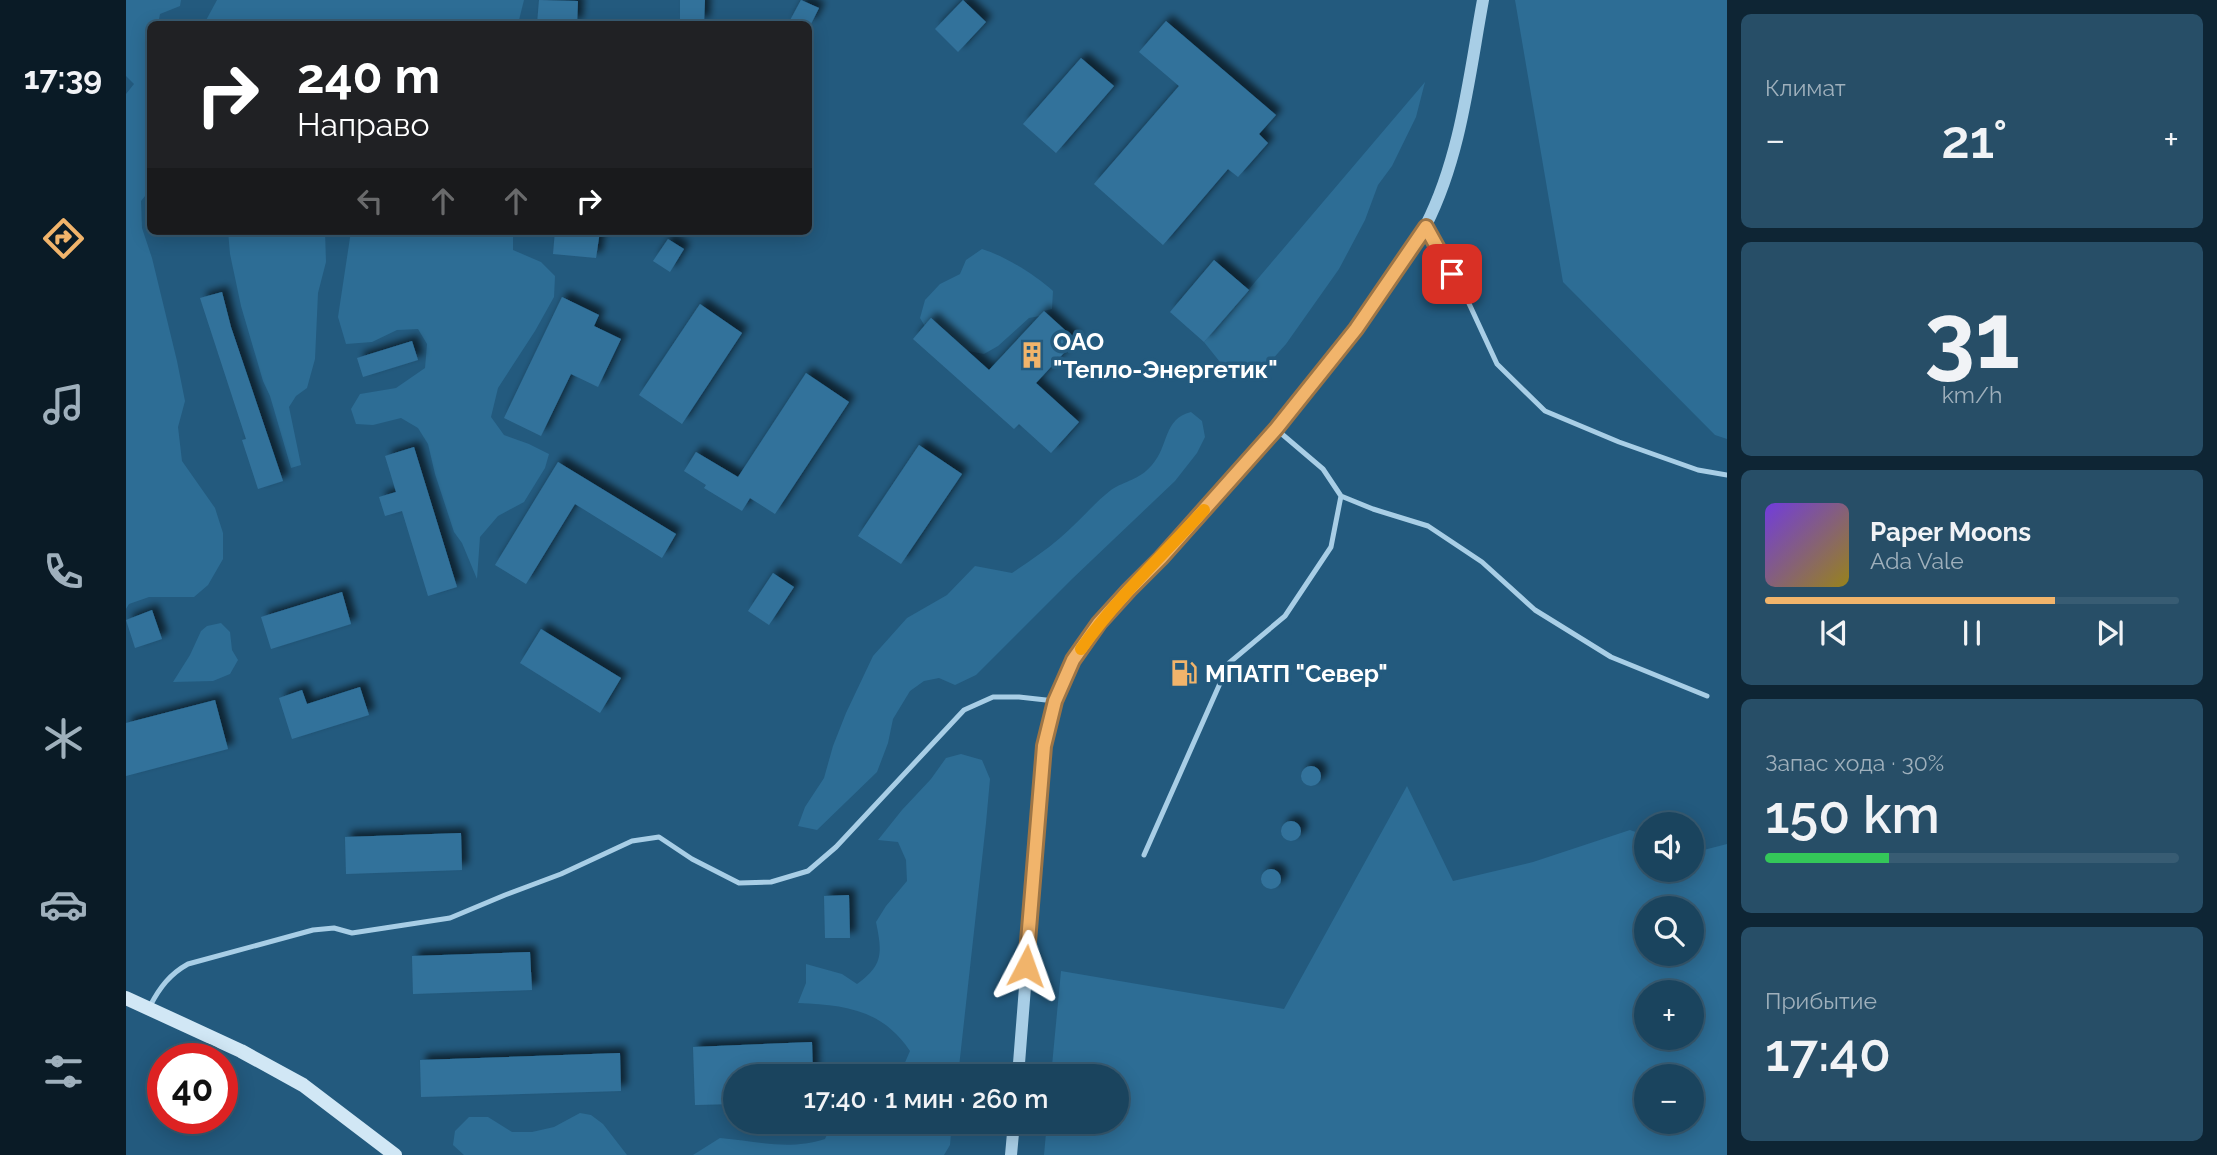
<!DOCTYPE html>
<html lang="ru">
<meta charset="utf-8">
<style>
body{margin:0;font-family:Raleway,sans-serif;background:#274e67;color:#f1f3f6;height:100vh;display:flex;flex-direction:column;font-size:26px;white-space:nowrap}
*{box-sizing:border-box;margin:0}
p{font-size:23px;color:#9fb0bc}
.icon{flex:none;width:38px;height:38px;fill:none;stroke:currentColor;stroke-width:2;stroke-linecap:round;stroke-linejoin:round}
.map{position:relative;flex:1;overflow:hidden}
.sheet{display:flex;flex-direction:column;gap:14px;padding:14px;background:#0e2534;width:490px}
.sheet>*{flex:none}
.guide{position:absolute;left:21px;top:21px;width:665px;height:214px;border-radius:10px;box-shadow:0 4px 18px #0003,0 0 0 2px #385c73;background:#202124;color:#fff;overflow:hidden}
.controls{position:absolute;left:1508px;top:812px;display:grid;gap:14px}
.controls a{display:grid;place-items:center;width:70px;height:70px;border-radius:50%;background:#1a445e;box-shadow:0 4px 18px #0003,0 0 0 2px #385c73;font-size:35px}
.speed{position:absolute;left:21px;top:1043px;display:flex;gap:14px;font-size:35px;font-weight:700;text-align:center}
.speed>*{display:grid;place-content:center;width:91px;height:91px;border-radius:50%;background:#1a445e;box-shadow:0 4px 18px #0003,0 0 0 2px #385c73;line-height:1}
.speed .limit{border:10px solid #d22;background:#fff;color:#111}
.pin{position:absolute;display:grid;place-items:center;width:60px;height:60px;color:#fff;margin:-30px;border-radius:14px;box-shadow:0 4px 10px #0006}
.me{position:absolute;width:77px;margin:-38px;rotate:4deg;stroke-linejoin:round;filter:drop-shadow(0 0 5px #0008)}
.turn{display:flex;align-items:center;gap:24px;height:147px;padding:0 35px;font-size:32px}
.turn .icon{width:91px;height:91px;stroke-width:2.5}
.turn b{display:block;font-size:49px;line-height:60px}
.lanes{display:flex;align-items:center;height:66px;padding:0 35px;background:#0003;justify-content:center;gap:35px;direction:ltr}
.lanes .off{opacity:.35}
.big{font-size:52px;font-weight:600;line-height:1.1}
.sheet .widget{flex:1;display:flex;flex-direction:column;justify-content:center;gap:10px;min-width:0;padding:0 24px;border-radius:10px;background:#274e67}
.sheet .dial{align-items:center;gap:0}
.dial b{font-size:91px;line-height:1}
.song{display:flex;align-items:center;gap:21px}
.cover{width:84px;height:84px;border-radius:10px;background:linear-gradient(135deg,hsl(260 70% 55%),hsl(50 70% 35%))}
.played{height:7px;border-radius:4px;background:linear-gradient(90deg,#f1b46b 70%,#385c73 70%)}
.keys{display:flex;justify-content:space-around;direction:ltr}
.heat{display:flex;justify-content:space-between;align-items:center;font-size:38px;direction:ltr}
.charge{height:10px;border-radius:5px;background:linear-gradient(90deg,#34c759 30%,#385c73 0)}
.trip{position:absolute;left:597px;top:1064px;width:406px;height:70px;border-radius:35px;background:#1a445e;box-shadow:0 4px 18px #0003,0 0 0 2px #385c73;font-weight:600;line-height:70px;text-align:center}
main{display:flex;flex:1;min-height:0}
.tabs{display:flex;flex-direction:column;width:126px;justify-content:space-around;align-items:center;background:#0a1b26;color:#9fb0bc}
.tabs .icon{width:49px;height:49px}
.tabs .on{color:#f1b46b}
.tabs b{font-size:32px;color:#f1f3f6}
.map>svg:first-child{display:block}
.green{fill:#2d6d95;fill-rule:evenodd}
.building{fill:#33729b;filter:url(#shadow)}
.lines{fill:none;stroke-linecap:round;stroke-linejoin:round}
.service{stroke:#a8cee6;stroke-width:5}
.tertiary{stroke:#a8cee6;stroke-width:12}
.secondary{stroke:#d1e7f5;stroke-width:14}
.route-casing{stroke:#9d7546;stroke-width:18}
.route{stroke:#f1b46b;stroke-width:12}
.slow{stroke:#f59e0b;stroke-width:12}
.labels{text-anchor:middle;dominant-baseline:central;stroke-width:7;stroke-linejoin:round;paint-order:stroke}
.poi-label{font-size:24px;font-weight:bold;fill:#fff;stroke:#235a7e;text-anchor:start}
</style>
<main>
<nav class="tabs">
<b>17:39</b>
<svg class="icon on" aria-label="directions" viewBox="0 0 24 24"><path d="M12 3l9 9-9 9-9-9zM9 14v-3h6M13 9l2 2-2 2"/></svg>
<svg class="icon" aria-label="music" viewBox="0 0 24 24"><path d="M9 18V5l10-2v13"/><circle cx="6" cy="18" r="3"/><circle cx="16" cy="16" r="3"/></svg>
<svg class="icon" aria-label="phone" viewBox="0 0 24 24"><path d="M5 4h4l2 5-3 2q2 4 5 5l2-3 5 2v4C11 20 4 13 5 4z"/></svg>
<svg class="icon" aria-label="climate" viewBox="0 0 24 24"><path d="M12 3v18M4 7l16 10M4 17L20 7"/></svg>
<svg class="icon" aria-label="car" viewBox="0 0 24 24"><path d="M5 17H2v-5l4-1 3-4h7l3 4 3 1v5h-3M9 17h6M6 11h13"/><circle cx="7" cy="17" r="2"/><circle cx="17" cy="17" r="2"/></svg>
<svg class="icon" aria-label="filters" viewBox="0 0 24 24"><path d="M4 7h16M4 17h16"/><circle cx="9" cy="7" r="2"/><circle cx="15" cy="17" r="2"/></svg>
</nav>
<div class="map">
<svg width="1601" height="1155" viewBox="0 0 1601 1155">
<defs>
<filter id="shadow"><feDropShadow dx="6" dy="-6" stdDeviation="3.5" flood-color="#0009"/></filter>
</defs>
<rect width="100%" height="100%" fill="#235a7e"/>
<!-- green -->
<path class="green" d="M0 0H55L54 6 34 14 32 24H24V190L15 201 16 228 26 258 51 361 59 401 52 427 56 461 89 508 97 533V559L82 585 68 597H23L3 604 0 609V94L8 84 0 76Z
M91 0H398L392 24H78Z
M1389 0H1601V439L1589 435 1437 282Z
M1299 82 1290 117 1266 166 1252 185 1239 220 1213 269 1160 344 1143 363 1129 368 1110 367 1094 362 1078 342Z
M102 231H199L200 262 192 293 189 359 181 388 170 396 163 407 175 465 165 468 144 396 137 381 115 306 104 254Z
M225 231H387V250L415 262 429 276 428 297 409 331 372 388 365 417 378 435 403 444 423 454 419 468 398 502 372 516 354 537 351 579 336 543 328 532 309 474 302 444 292 428 275 418 247 425 230 424 225 409 234 394 270 388 299 368 301 344 292 329 271 330 246 342 220 344 212 317Z
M856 249C879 256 909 275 927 291L926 309 918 311 914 316 903 318 872 346 858 354 837 350 804 335 794 318 799 300 814 284 834 274 840 260Z
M1065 412 1076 421 1079 437 1071 453 1049 481 946 579 850 675 829 685 813 678 798 681 784 691 767 719 762 743 751 772 691 830 672 826 679 807 698 778 707 746 720 713 747 656 781 618 821 595 849 566 886 573C902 562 919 551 934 538 952 523 967 504 985 490 1000 480 1012 481 1026 465 1043 446 1037 419 1065 412Z
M95 623 104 632 106 650 112 660 104 674 87 681 47 682 64 655 75 631 81 626Z
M835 754 856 760 864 779 860 823 832 1076H773L784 1051C756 1009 718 1005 672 1003L680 983V964L716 974 731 984C758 965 756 952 750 922L760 906 781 881 780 860 772 842 752 840 776 810 805 779 820 758Z
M1281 786 1327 881 1407 862 1504 830 1521 836V870H1566V853L1601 844V1155H918L921 1122H990V1076H925L935 971 1158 1009ZM1521 908H1566V954H1521ZM1521 992H1566V1038H1521ZM1521 1076H1566V1122H1521Z
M454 1113 465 1115 477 1124 501 1155H338L327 1145 329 1131 343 1117H362L386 1132H406L428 1127Z
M707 1122H826L824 1145 818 1155H567L594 1138C632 1141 661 1151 699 1139Z"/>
<!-- building -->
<path class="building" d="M413 0 452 1 451 24H411Z
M554 0H579L578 23 554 22Z
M675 0 693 8 685 24H662Z
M837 0 860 22 832 52 809 29Z
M1040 21 1150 115 1133 134 1142 143 1112 177 1102 169 1037 245 968 184 1053 86 1013 52Z
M955 58 988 86 930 153 897 124Z
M429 231H474L470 258 427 254Z
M542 239 558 249 544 272 527 261Z
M1088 260 1123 290 1078 342 1044 312Z
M96 292 105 327 157 481 132 489 116 440 120 439 74 298Z
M436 297 473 315 468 326 495 339 472 387 445 374 415 436 378 418Z
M574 304 616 333 556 424 513 395Z
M918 311 950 340 910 383 953 422 925 453 893 424 888 429 787 339 805 318 863 370Z
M286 341 292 360 237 377 231 358Z
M680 373 723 402 649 514 624 498 616 511 578 488 580 485 558 471 570 452 612 477Z
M793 445 836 474 775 564 732 536Z
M288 447 331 587 302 596 276 511 259 516 253 497 270 492 259 456Z
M432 462 550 534 536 558 449 504 400 584 369 565Z
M647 573 668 587 643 625 622 611Z
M216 592 225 624 145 649 135 617Z
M26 610 36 639 9 648 0 620Z
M415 629 495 678 474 713 394 663Z
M234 687 243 715 166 739 153 698 176 690 181 704Z
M89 700 102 749 0 776V723Z
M1175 776a10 10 0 1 1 20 0a10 10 0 1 1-20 0Z
M1155 831a10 10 0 1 1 20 0a10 10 0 1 1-20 0Z
M335 833 336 870 220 874 219 837Z
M1135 879a10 10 0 1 1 20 0a10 10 0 1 1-20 0Z
M723 895 724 938H699L698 896Z
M404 952 406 990 287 994 286 956Z
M686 1042 687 1076H609V1104L569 1105 567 1047Z
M494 1053 495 1091 295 1097 294 1060Z"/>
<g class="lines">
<!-- service -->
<path class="service" d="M1301 229 1340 297 1371 364 1419 411 1493 442 1572 470 1601 475
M1215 496 1247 509 1302 526 1356 562 1409 610 1485 657 1581 696
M1018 855 1103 663 1159 616 1205 547 1215 496 1197 469 1150 429
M24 1006C34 987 44 974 62 964L187 930 208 928 226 933 324 918 379 895 435 874 506 841 533 837 566 859 613 883 645 882 682 871 710 847 838 710 867 697H893L929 701"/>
<!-- tertiary -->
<path class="tertiary" d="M892 1076 918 746C925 716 932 688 947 661 974 612 1020 574 1057 533 1128 453 1199 375 1259 287 1272 267 1289 247 1300 225 1335 156 1343 76 1357 0
M885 1155 888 1122"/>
<!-- secondary -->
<path class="secondary" d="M0 998 115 1051 177 1085 269 1155"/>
</g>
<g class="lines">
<defs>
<path id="route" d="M900 966 918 746 929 701 947 660 973 623 1003 590 1035 558 1150 429 1230 329 1300 227 1326 274"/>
</defs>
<!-- route casing -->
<use href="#route" class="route-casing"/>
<!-- route -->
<use href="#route" class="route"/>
<!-- slow -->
<path class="slow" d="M955 649C991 598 1036 556 1078 510"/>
</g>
<!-- icons -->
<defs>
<symbol id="building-bare" viewBox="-9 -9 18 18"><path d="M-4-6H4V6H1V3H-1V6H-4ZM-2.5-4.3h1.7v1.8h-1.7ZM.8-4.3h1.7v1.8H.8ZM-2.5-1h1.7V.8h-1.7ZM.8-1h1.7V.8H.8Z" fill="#f1b46b" stroke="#235a7e" stroke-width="2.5" paint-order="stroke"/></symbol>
<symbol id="fuel-bare" viewBox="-9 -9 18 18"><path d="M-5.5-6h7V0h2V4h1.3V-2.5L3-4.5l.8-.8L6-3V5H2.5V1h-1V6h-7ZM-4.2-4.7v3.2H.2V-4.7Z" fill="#f1b46b" stroke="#235a7e" stroke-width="2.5" paint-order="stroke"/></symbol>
</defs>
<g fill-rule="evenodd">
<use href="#building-bare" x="887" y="336" width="38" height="38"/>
<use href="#fuel-bare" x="1039" y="654" width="38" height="38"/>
</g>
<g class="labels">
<!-- poi labels -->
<g class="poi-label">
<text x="927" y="341">ОАО<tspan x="927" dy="28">"Тепло-Энергетик"</tspan></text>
<text x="1079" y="673">МПАТП "Север"</text>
</g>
</g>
</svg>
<div class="controls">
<a><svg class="icon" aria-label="sound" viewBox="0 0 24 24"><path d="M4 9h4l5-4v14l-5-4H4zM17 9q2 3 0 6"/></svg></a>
<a><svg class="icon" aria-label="search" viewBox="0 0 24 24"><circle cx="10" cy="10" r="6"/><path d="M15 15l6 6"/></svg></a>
<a>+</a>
<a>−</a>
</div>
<div class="speed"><div class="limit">40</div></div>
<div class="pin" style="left:1326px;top:274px;background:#d93025"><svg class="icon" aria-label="arrive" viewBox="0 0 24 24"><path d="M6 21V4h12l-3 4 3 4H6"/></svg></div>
<svg class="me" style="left:900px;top:966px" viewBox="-20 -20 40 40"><path d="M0-17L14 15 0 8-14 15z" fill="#f1b46b" stroke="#fff" stroke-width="4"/></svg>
<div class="trip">17:40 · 1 мин · 260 m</div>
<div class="guide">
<div class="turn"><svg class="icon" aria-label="right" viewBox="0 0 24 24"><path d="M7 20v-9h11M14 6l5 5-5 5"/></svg><div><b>240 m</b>Направо</div></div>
<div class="lanes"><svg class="icon off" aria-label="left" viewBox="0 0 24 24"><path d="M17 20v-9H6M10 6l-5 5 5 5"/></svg><svg class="icon off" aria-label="ahead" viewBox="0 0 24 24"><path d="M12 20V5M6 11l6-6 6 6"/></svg><svg class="icon off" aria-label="ahead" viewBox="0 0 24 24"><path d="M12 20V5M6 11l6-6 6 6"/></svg><svg class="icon" aria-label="right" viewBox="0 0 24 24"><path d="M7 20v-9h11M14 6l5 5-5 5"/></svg></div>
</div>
</div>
<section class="sheet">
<div class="widget"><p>Климат</p>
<div class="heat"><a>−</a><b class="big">21°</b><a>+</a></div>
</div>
<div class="widget dial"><b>31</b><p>km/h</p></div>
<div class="widget">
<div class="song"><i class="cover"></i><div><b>Paper Moons</b><p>Ada Vale</p></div></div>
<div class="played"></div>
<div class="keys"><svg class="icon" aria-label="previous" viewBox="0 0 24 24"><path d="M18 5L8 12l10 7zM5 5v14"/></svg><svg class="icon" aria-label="pause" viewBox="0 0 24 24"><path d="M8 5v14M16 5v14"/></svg><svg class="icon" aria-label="next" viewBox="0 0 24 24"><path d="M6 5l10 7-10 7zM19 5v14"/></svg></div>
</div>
<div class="widget"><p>Запас хода · 30%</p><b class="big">150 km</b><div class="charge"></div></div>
<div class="widget"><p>Прибытие</p><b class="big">17:40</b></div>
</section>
</main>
